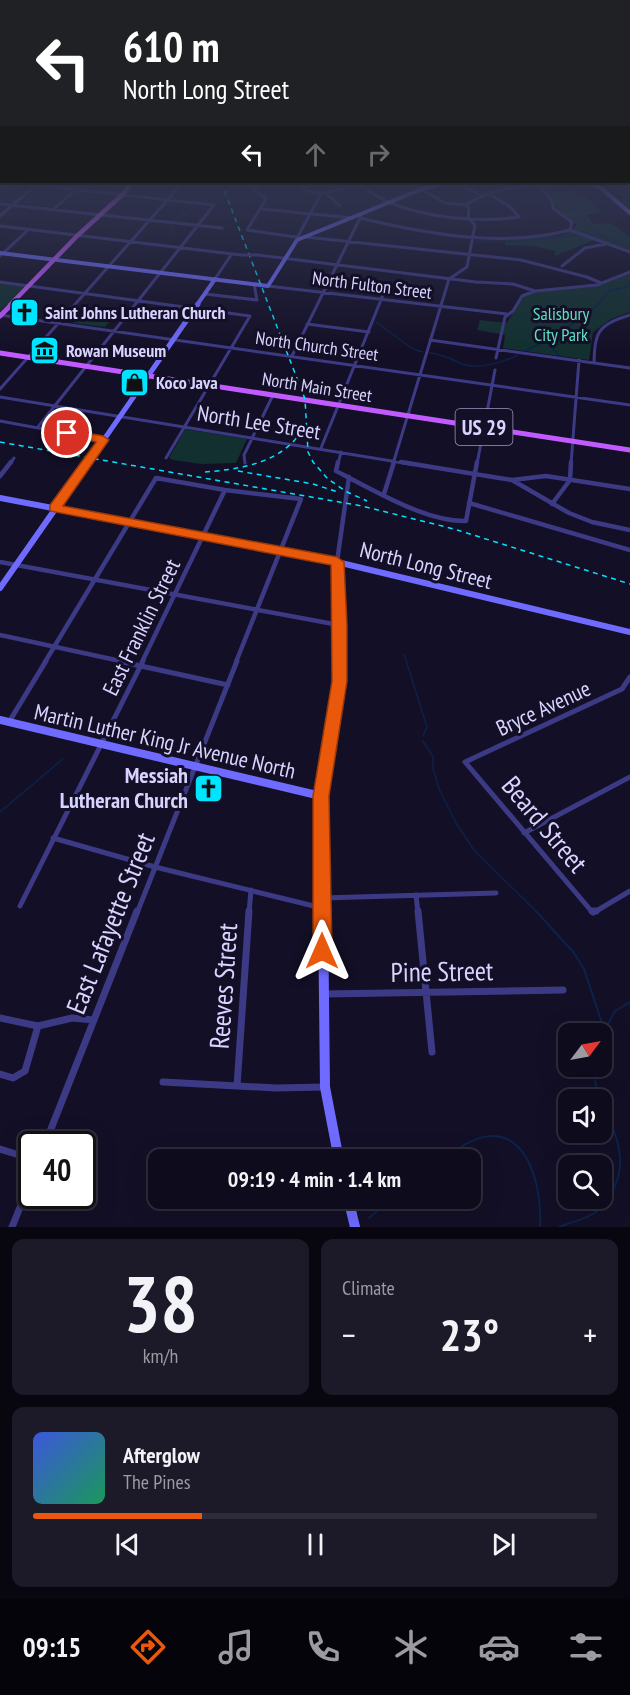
<!DOCTYPE html>
<meta charset="utf-8">
<style>
body{margin:0;font-family:"PT Sans Narrow",sans-serif;background:#1c1929;color:#f1f3f6;height:100vh;display:flex;flex-direction:column;font-size:22px;white-space:nowrap}
*{box-sizing:border-box;margin:0}
p{font-size:20px;color:#9b9ba3}
.icon{flex:none;width:33px;height:33px;fill:none;stroke:currentColor;stroke-width:2;stroke-linecap:round;stroke-linejoin:round}
.map{position:relative;height:1227px;overflow:hidden}
.details{display:flex;flex-direction:column;gap:12px;padding:12px;background:#08060f;flex:1}
.details>*{flex:none}
.hud{position:absolute;left:0px;top:0px;width:630px;height:183px;box-shadow:0 6px 24px #0002,0 0 0 2px #2e2b3b;background:#202124;color:#fff;overflow:hidden}
.needle{width:39px;rotate:58deg}
.controls{position:absolute;left:558px;top:1023px;display:grid;gap:12px}
.controls a{display:grid;place-items:center;width:54px;height:54px;border-radius:12px;background:#0e0b1c;box-shadow:0 6px 24px #0002,0 0 0 2px #2e2b3b;font-size:30px}
.speed{position:absolute;left:18px;top:1131px;display:flex;gap:12px;font-size:30px;font-weight:700;text-align:center}
.speed>*{display:grid;place-content:center;width:78px;height:78px;border-radius:50%;background:#0e0b1c;box-shadow:0 6px 24px #0002,0 0 0 2px #2e2b3b;line-height:1}
.speed .limit{border:3px solid #111;border-radius:9px;background:#fff;color:#111}
.pin{position:absolute;display:grid;place-items:center;width:51px;height:51px;color:#fff;margin:-26px;border:3px solid #fff;border-radius:50%;box-shadow:0 2px 6px #0007}
.me{position:absolute;width:66px;margin:-33px;rotate:0deg;stroke-linejoin:round;filter:drop-shadow(0 0 4px #0008)}
.turn{display:flex;align-items:center;gap:21px;height:126px;padding:0 24px;font-size:27px}
.turn .icon{width:78px;height:78px;stroke-width:2.5}
.turn b{display:block;font-size:42px;line-height:51px}
.lanes{display:flex;align-items:center;height:57px;padding:0 24px;background:#0003;justify-content:center;gap:30px;direction:ltr}
.lanes .off{opacity:.35}
.big{font-size:45px;font-weight:600;line-height:1.1}
.details .widget{flex:1;display:flex;flex-direction:column;justify-content:center;gap:9px;min-width:0;padding:0 21px;border-radius:12px;background:#1c1929}
.details .dial{align-items:center;gap:0}
.dial b{font-size:78px;line-height:1}
.song{display:flex;align-items:center;gap:18px}
.cover{width:72px;height:72px;border-radius:9px;background:linear-gradient(135deg,hsl(230 70% 55%),hsl(150 70% 35%))}
.played{height:6px;border-radius:3px;background:linear-gradient(90deg,#ea580c 30%,#2e2b3b 30%)}
.keys{display:flex;justify-content:space-around;direction:ltr}
.heat{display:flex;justify-content:space-between;align-items:center;font-size:33px;direction:ltr}
.details .tiles{flex:1;display:grid;gap:12px;grid-template-columns:1fr 1fr}
.widget:last-child{grid-column:span 2}
.trip{position:absolute;left:148px;top:1149px;width:333px;height:60px;border-radius:12px;background:#0e0b1c;box-shadow:0 6px 24px #0002,0 0 0 2px #2e2b3b;font-weight:600;line-height:60px;text-align:center}
.menu{display:flex;height:96px;justify-content:space-around;align-items:center;background:#06040b;color:#9b9ba3}
.menu .icon{width:42px;height:42px}
.menu .on{color:#ea580c}
.menu b{font-size:27px;color:#f1f3f6}
.map>svg:first-child{display:block}
.green{fill:#12302f}
.lines{fill:none;stroke-linecap:round;stroke-linejoin:round}
.stream-far1{stroke:#0c2248;stroke-width:1.5}
.stream{stroke:#0c2248;stroke-width:2}
.street-far3{stroke:#3d3a85;stroke-width:3}
.street-far2{stroke:#3d3a85;stroke-width:4.5}
.street-far1{stroke:#3d3a85;stroke-width:5}
.street{stroke:#3d3a85;stroke-width:7}
.secondary-far4{stroke:#6f6bff;stroke-width:4}
.secondary-far3{stroke:#6f6bff;stroke-width:5}
.secondary-far2{stroke:#6f6bff;stroke-width:6}
.secondary-far1{stroke:#6f6bff;stroke-width:8}
.secondary{stroke:#6f6bff;stroke-width:10}
.primary-far1{stroke:#c25bff;stroke-width:4.5}
.primary{stroke:#c25bff;stroke-width:5}
.rail{stroke:#00e5ff;stroke-width:1.5;stroke-dasharray:5 4.5;stroke-linecap:butt}
.street-bridge{stroke:#3d3a85;stroke-width:3}
.route{fill:#ea580c;stroke:#983908;stroke-width:1.5}
.labels{text-anchor:middle;dominant-baseline:central;stroke-width:6;stroke-linejoin:round;paint-order:stroke}
.far-street-label{font-size:18px;fill:#d9d4ff;stroke:#130f26}
.far-poi-label{font-size:18px;font-weight:bold;fill:#d9d4ff;stroke:#130f26;text-anchor:start}
.far-park-label{font-size:18px;fill:#5fe0c0;stroke:#130f26}
.shield{fill:#130f26;stroke:#9e99be;stroke-width:1.5}
.shield-label{font-size:21px;font-weight:bold;fill:#d9d4ff}
.street-label{font-size:22px;fill:#d9d4ff;stroke:#130f26}
.poi-label{font-size:22px;font-weight:bold;fill:#d9d4ff;stroke:#130f26;text-anchor:end}
.near-street-label{font-size:27px;fill:#d9d4ff;stroke:#130f26}
</style>
<div class="map">
<svg width="630" height="1227" viewBox="0 0 630 1227">
<rect width="100%" height="100%" fill="#130f26"/>
<!-- green -->
<path class="green" d="M562 183 579 191 601 212 586 215 594 224 611 223 630 237V251L597 239 555 256V251L533 246 505 245V239L560 236 574 229 576 225C571 218 566 216 560 211 554 205 547 192 541 185Z
M630 273V312L611 319 593 332 589 360 503 348 505 335 477 330 480 320 507 323C508 321 522 297 524 296 542 286 570 290 590 287 604 286 617 278 630 273Z
M0 282 25 286 0 311Z
M84 311 115 315 105 327 73 323Z
M185 429 247 439 236 463 201 464 173 460 169 458Z"/>
<g class="lines">
<!-- stream-far1 -->
<path class="stream-far1" d="M560 184 571 191 578 203 573 209 585 217 586 223 599 235
M203 202 212 196 218 184
M24 203 45 198 59 191
M172 221 199 205
M170 223 173 233
M587 235H599L630 248
M476 241H524L580 235
M376 322 413 349 423 352
M550 339 548 344 560 356
M524 351 544 342 580 319 597 306 609 291 630 286
M430 353C443 354 450 359 462 364 478 370 503 362 518 355
M404 654 427 727 423 736
M423 741 433 757V769L440 791 456 823 474 850 538 913
M0 812 63 759"/>
<!-- stream -->
<path class="stream" d="M536 911 574 953 584 969 604 1029
M602 1035 615 1011 630 1002
M596 1066 595 1081 599 1100
M443 1160C456 1149 475 1136 493 1136 533 1137 542 1197 540 1227
M369 1218 392 1198
M559 1227C571 1222 588 1219 597 1211 630 1179 624 1144 602 1107"/>
<!-- street-far3 -->
<path class="street-far3" d="M0 181 214 205
M245 182 266 199 247 230 302 238
M296 182 308 191 321 194
M356 182C367 189 377 197 388 202 427 218 478 223 519 217L509 206 489 194
M409 182 445 203 466 205
M456 182 481 196
M539 185 550 198 554 209 572 222 570 230 630 252
M252 188 278 182
M326 193 340 206
M0 204 222 228
M54 209 84 182
M262 209 352 218
M0 216 36 185
M360 218C427 234 502 248 570 230
M0 226 241 255
M298 236 321 194 366 182
M306 237 521 260 587 277 601 283
M258 255 476 282 513 284 535 291
M0 256 28 230
M562 266 585 248 606 244
M215 279 231 255
M0 282 250 316 166 458
M268 286 507 314
M205 294 257 300 254 284
M0 315 630 405
M307 324 369 332
M430 340 630 368
M292 356 361 216
M496 358 505 317 513 311 522 296 535 291 597 285 630 272
M594 362C595 330 599 325 630 315
M0 389 179 187
M0 397 410 464
M0 421 103 440
M38 427 214 205
M321 448 387 285
M245 463 244 455 273 395
M10 464 14 458
M338 464 341 452
M393 464 449 279 467 267 475 225 468 218 469 209 466 205C494 185 533 186 566 182
M477 464 495 370
M571 464 579 360"/>
<!-- street-far2 -->
<path class="street-far2" d="M338 462 336 471C372 489 425 522 466 521L477 462
M401 462 512 480 569 513 592 522 630 530
M0 476 11 462
M512 480 546 476 630 489
M384 494 394 462
M469 503 630 550
M552 504 570 480 571 462
M0 562 339 625
M337 562 349 477
M0 635 125 662
M45 662 156 478 225 490 301 499 236 662
M142 662 225 490"/>
<!-- street-far1 -->
<path class="street-far1" d="M118 661 228 685
M9 722 46 661
M524 833 630 777
M53 838 155 867 322 908
M416 895 418 913
M322 898 496 893
M20 906 143 661
M137 913 237 661
M249 913 251 890
M593 913 465 762 622 689 630 677
M593 913 630 891"/>
<!-- street -->
<path class="street" d="M418 911 432 1052
M592 911H596
M325 994 563 990
M0 1018 38 1026 72 1018 94 1020
M0 1074 13 1078 25 1071 38 1026
M163 1082 276 1088 325 1087
M237 1086 249 911
M45 1144 137 911
M0 1149 32 1159
M12 1227 32 1178"/>
<!-- secondary-far4 -->
<path class="secondary-far4" d="M586 182 601 188 630 213
M0 253 268 286 297 240 422 189 449 182
M197 305 215 279"/>
<!-- secondary-far3 -->
<path class="secondary-far3" d="M87 464 198 304"/>
<!-- secondary-far2 -->
<path class="secondary-far2" d="M0 498 337 562 630 632
M337 562 339 662
M0 588 88 462"/>
<!-- secondary-far1 -->
<path class="secondary-far1" d="M0 720 321 796
M323 913 321 796 339 681V661"/>
<!-- secondary -->
<path class="secondary" d="M323 911 325 1087 339 1160
M348 1198 355 1227"/>
<!-- primary-far1 -->
<path class="primary-far1" d="M10 305 77 236 123 194 132 182"/>
<!-- primary -->
<path class="primary" d="M0 316 12 304
M0 353 630 450"/>
<!-- rail -->
<path class="rail" d="M221 182 305 399 308 452 313 462 328 479 347 492 367 501
M0 442 362 506 454 529 630 584
M238 471 313 484 338 492
M205 472C243 469 286 462 305 425"/>
<!-- street-bridge -->
<path class="street-bridge" d="M241 255H258"/>
</g>
<!-- sky -->
<linearGradient id="sky" x2="0" y2="1"><stop stop-color="#0a0815"/><stop offset="0.51" stop-color="#333752"/><stop offset="1" stop-color="#333752" stop-opacity="0"/></linearGradient>
<rect width="630" height="351" fill="url(#sky)"/>
<!-- route -->
<path class="route" d="M67 429 103 436 109 440 63 506 337 557 344 562 347 625V681L329 796 332 951 329 958 322 960 316 958 313 951V796L332 681 331 565 50 511V505L96 442 63 435 61 433Z"/>
<!-- icons -->
<defs>
<symbol id="church-square" viewBox="-11 -11 22 22"><rect x="-9" y="-9" width="18" height="18" rx="4" fill="#00e5ff" stroke="#130f26"/><path d="M-1.2-6h2.4v3.5h3.3v2.4h-3.3V6h-2.4V-.1h-3.3v-2.4h3.3Z" fill="#111"/></symbol>
<symbol id="museum-square" viewBox="-11 -11 22 22"><rect x="-9" y="-9" width="18" height="18" rx="4" fill="#00e5ff" stroke="#130f26"/><path d="M0-6L6-3V-2H-6V-3ZM-5-1h2V3h-2ZM-1-1h2V3h-2ZM3-1h2V3H3ZM-6 4H6V6H-6Z" fill="#111"/></symbol>
<symbol id="shop-square" viewBox="-11 -11 22 22"><rect x="-9" y="-9" width="18" height="18" rx="4" fill="#00e5ff" stroke="#130f26"/><path d="M-5-2.5h2.3a2.7 3.5 0 0 1 5.4 0H5L5.5 6h-11ZM-1.5-2.5h3a1.5 2.3 0 0 0-3 0Z" fill="#111"/></symbol>
</defs>
<g fill-rule="evenodd">
<use href="#church-square" x="8" y="296" width="33" height="33"/>
<use href="#museum-square" x="28" y="334" width="33" height="33"/>
<use href="#shop-square" x="118" y="366" width="33" height="33"/>
<use href="#church-square" x="192" y="772" width="33" height="33"/>
</g>
<g class="labels">
<!-- far-street labels -->
<g class="far-street-label">
<text transform="translate(372 285) rotate(7)">North Fulton Street</text>
<text transform="translate(317 346) rotate(8)">North Church Street</text>
<text transform="translate(317 387) rotate(9)">North Main Street</text>
</g>
<!-- far-poi labels -->
<g class="far-poi-label">
<text x="45" y="312">Saint Johns Lutheran Church</text>
<text x="66" y="350">Rowan Museum</text>
<text x="156" y="382">Koco Java</text>
</g>
<!-- far-park labels -->
<g class="far-park-label">
<text x="561" y="313">Salisbury<tspan x="561" dy="21">City Park</tspan></text>
</g>
<!-- shield labels -->
<rect class="shield" x="455.5" y="409" width="57" height="36" rx="4.5"/>
<g class="shield-label">
<text x="484" y="427">US 29</text>
</g>
<!-- street labels -->
<g class="street-label">
<text transform="translate(259 422) rotate(9)">North Lee Street</text>
<text transform="translate(426 565) rotate(14)">North Long Street</text>
<text transform="translate(141 627) rotate(-64)">East Franklin Street</text>
<text transform="translate(543 708) rotate(-25)">Bryce Avenue</text>
<text transform="translate(165 741) rotate(13)">Martin Luther King Jr Avenue North</text>
</g>
<!-- poi labels -->
<g class="poi-label">
<text x="188" y="775">Messiah<tspan x="188" dy="25">Lutheran Church</tspan></text>
</g>
<!-- near-street labels -->
<g class="near-street-label">
<text transform="translate(545 824) rotate(50)">Beard Street</text>
<text transform="translate(110 923) rotate(-68)">East Lafayette Street</text>
<text transform="translate(442 971) rotate(-1)">Pine Street</text>
<text transform="translate(223 986) rotate(-86)">Reeves Street</text>
</g>
</g>
</svg>
<div class="controls">
<a><svg class="needle" viewBox="-14 -14 28 28"><path d="M0-13l5 13h-10z" fill="#e53935"/><path d="M0 13l5-13h-10z" fill="#9b9ba3"/></svg></a>
<a><svg class="icon" aria-label="sound" viewBox="0 0 24 24"><path d="M4 9h4l5-4v14l-5-4H4zM17 9q2 3 0 6"/></svg></a>
<a><svg class="icon" aria-label="search" viewBox="0 0 24 24"><circle cx="10" cy="10" r="6"/><path d="M15 15l6 6"/></svg></a>
</div>
<div class="speed"><div class="limit">40</div></div>
<div class="pin" style="left:67px;top:433px;background:#d93025"><svg class="icon" aria-label="arrive" viewBox="0 0 24 24"><path d="M6 21V4h12l-3 4 3 4H6"/></svg></div>
<svg class="me" style="left:322px;top:951px" viewBox="-20 -20 40 40"><path d="M0-17L14 15 0 8-14 15z" fill="#ea580c" stroke="#fff" stroke-width="4"/></svg>
<div class="trip">09:19 · 4 min · 1.4 km</div>
<div class="hud">
<div class="turn"><svg class="icon" aria-label="left" viewBox="0 0 24 24"><path d="M17 20v-9H6M10 6l-5 5 5 5"/></svg><div><b>610 m</b>North Long Street</div></div>
<div class="lanes"><svg class="icon" aria-label="left" viewBox="0 0 24 24"><path d="M17 20v-9H6M10 6l-5 5 5 5"/></svg><svg class="icon off" aria-label="ahead" viewBox="0 0 24 24"><path d="M12 20V5M6 11l6-6 6 6"/></svg><svg class="icon off" aria-label="right" viewBox="0 0 24 24"><path d="M7 20v-9h11M14 6l5 5-5 5"/></svg></div>
</div>
</div>
<section class="details">
<div class="tiles">
<div class="widget dial"><b>38</b><p>km/h</p></div>
<div class="widget"><p>Climate</p>
<div class="heat"><a>−</a><b class="big">23°</b><a>+</a></div>
</div>
<div class="widget">
<div class="song"><i class="cover"></i><div><b>Afterglow</b><p>The Pines</p></div></div>
<div class="played"></div>
<div class="keys"><svg class="icon" aria-label="previous" viewBox="0 0 24 24"><path d="M18 5L8 12l10 7zM5 5v14"/></svg><svg class="icon" aria-label="pause" viewBox="0 0 24 24"><path d="M8 5v14M16 5v14"/></svg><svg class="icon" aria-label="next" viewBox="0 0 24 24"><path d="M6 5l10 7-10 7zM19 5v14"/></svg></div>
</div>
</div>
</section>
<nav class="menu">
<b>09:15</b>
<svg class="icon on" aria-label="directions" viewBox="0 0 24 24"><path d="M12 3l9 9-9 9-9-9zM9 14v-3h6M13 9l2 2-2 2"/></svg>
<svg class="icon" aria-label="music" viewBox="0 0 24 24"><path d="M9 18V5l10-2v13"/><circle cx="6" cy="18" r="3"/><circle cx="16" cy="16" r="3"/></svg>
<svg class="icon" aria-label="phone" viewBox="0 0 24 24"><path d="M5 4h4l2 5-3 2q2 4 5 5l2-3 5 2v4C11 20 4 13 5 4z"/></svg>
<svg class="icon" aria-label="climate" viewBox="0 0 24 24"><path d="M12 3v18M4 7l16 10M4 17L20 7"/></svg>
<svg class="icon" aria-label="car" viewBox="0 0 24 24"><path d="M5 17H2v-5l4-1 3-4h7l3 4 3 1v5h-3M9 17h6M6 11h13"/><circle cx="7" cy="17" r="2"/><circle cx="17" cy="17" r="2"/></svg>
<svg class="icon" aria-label="filters" viewBox="0 0 24 24"><path d="M4 7h16M4 17h16"/><circle cx="9" cy="7" r="2"/><circle cx="15" cy="17" r="2"/></svg>
</nav>
